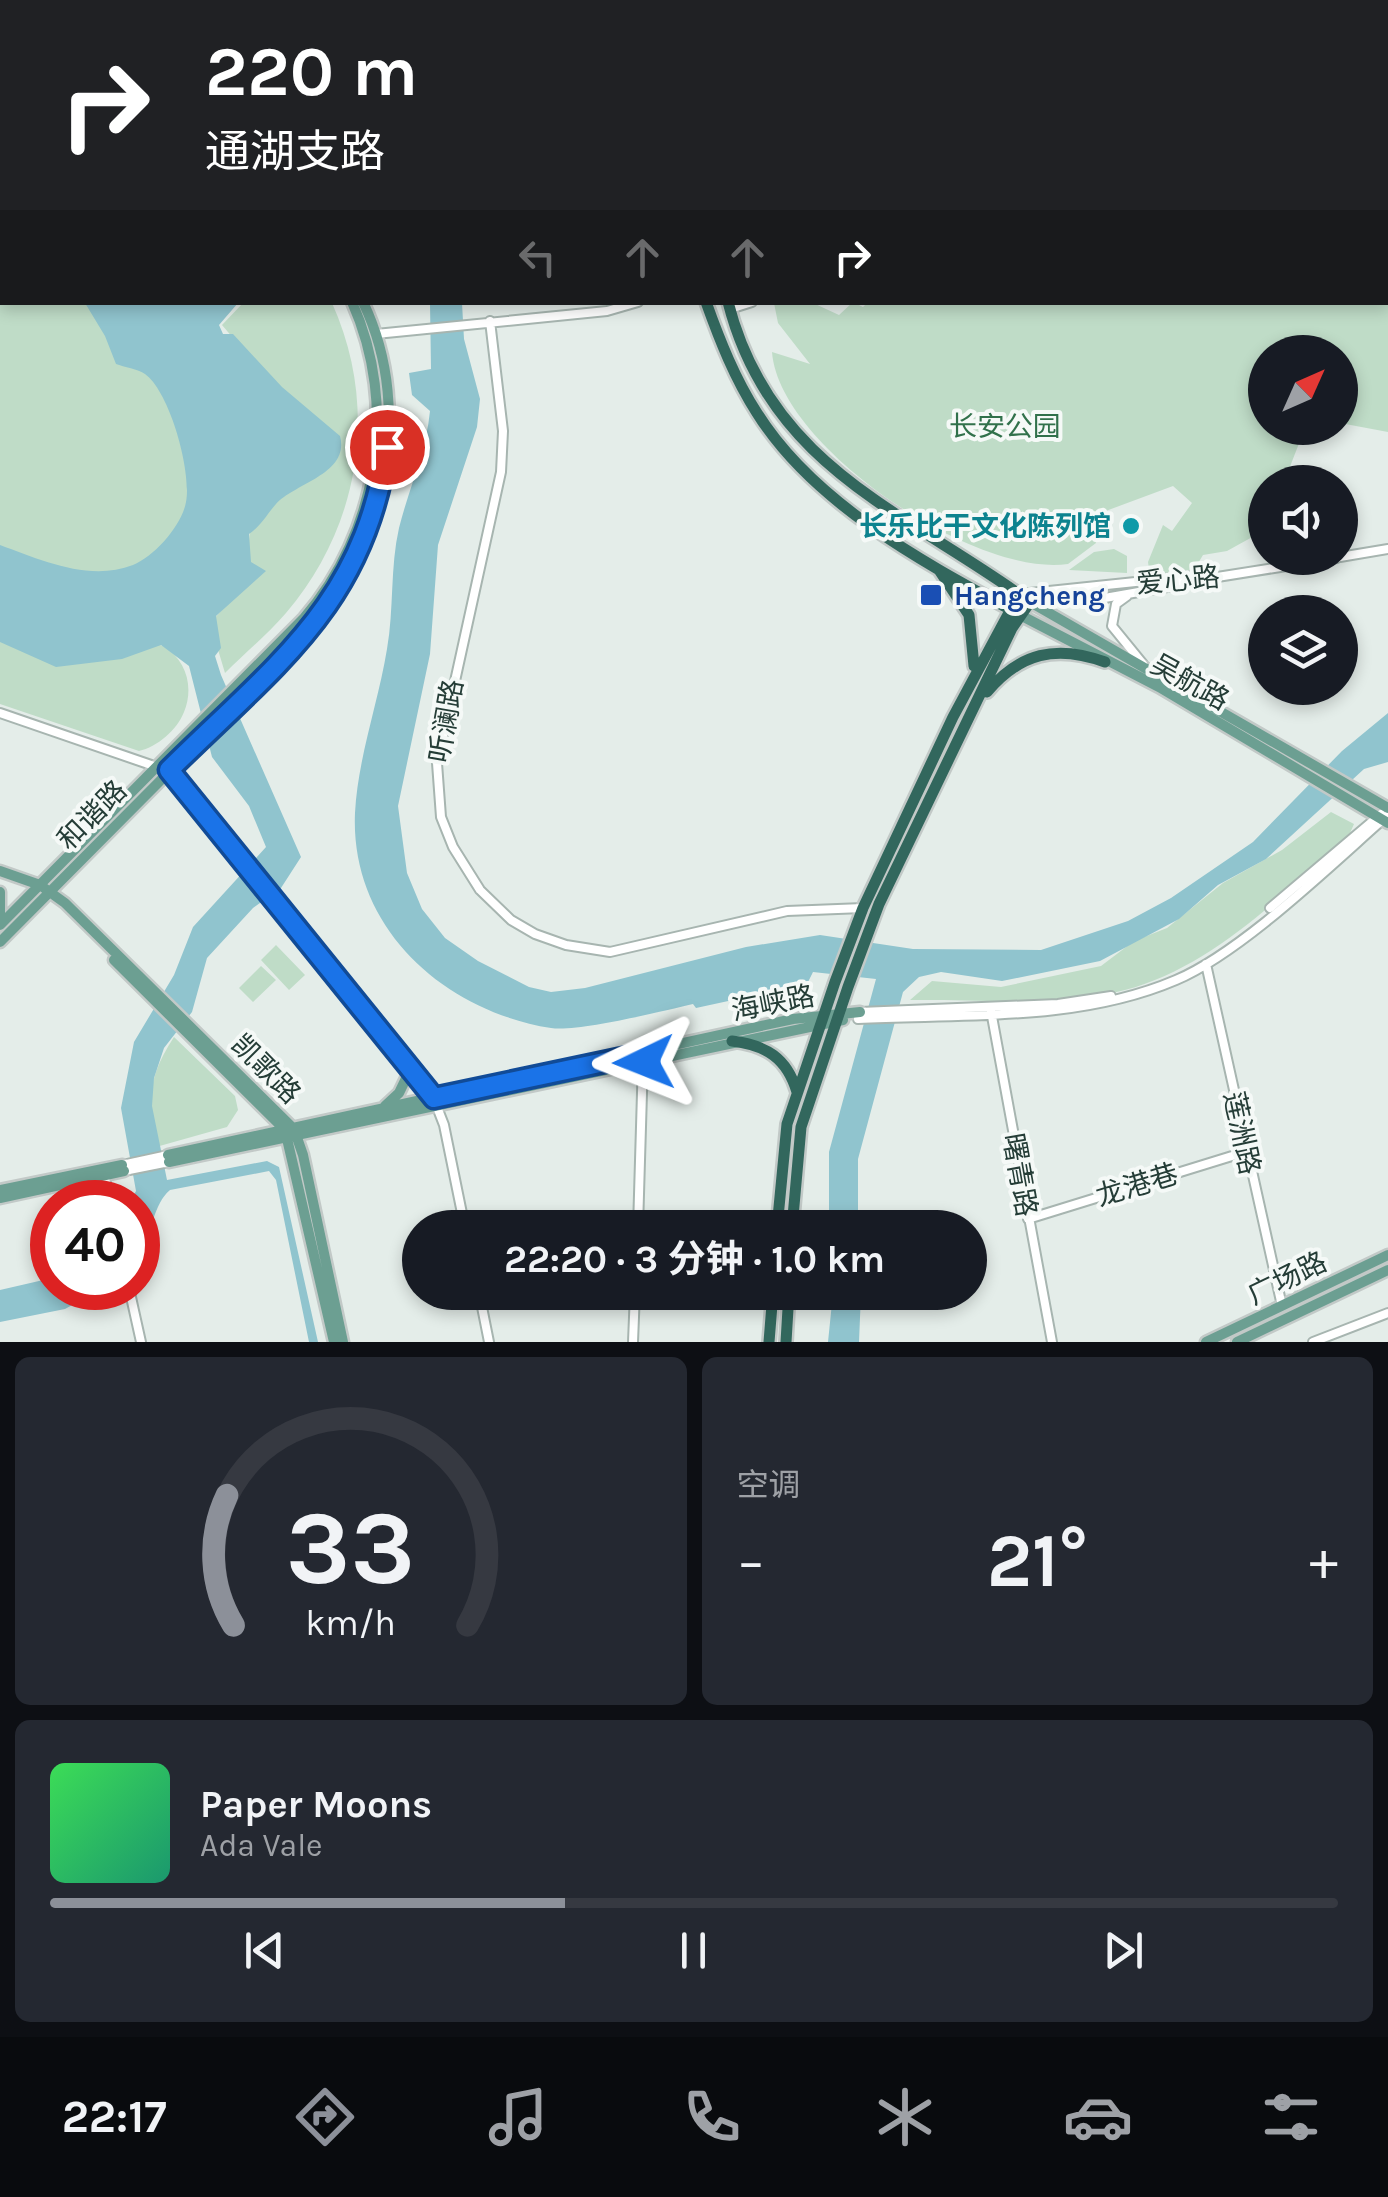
<!DOCTYPE html>
<html lang="zh">
<meta charset="utf-8">
<style>
body{margin:0;font-family:Karla,"Noto Sans SC",sans-serif;background:#242831;color:#f1f3f6;height:100vh;display:flex;flex-direction:column;font-size:38px;white-space:nowrap}
*{box-sizing:border-box;margin:0}
p{font-size:32px;color:#9ea1a6}
.icon{flex:none;width:55px;height:55px;fill:none;stroke:currentColor;stroke-width:2;stroke-linecap:round;stroke-linejoin:round}
.map{position:relative;height:1342px;overflow:hidden}
.side{display:flex;flex-direction:column;gap:15px;padding:15px;background:#0d0f14;flex:1}
.side>*{flex:none}
.guide{position:absolute;left:0px;top:0px;width:1390px;height:305px;box-shadow:0 5px 15px #0003;background:#202124;color:#fff;overflow:hidden}
.needle{width:65px;rotate:45deg}
.buttons{position:absolute;left:1248px;top:335px;display:grid;gap:20px}
.buttons a{display:grid;place-items:center;width:110px;height:110px;border-radius:50%;background:#171b24;box-shadow:0 5px 15px #0003;font-size:50px}
.speed{position:absolute;left:30px;top:1180px;display:flex;gap:20px;font-size:50px;font-weight:700;text-align:center}
.speed>*{display:grid;place-content:center;width:130px;height:130px;border-radius:50%;background:#171b24;box-shadow:0 5px 15px #0003;line-height:1}
.speed .limit{border:15px solid #d22;background:#fff;color:#111}
.pin{position:absolute;display:grid;place-items:center;width:85px;height:85px;color:#fff;margin:-42px;border:5px solid #fff;border-radius:50%;box-shadow:0 2px 10px #0007}
.me{position:absolute;width:110px;margin:-55px;rotate:268deg;stroke-linejoin:round;filter:drop-shadow(0 0 8px #0008)}
.turn{display:flex;align-items:center;gap:35px;height:210px;padding:0 40px;font-size:45px}
.turn .icon{width:130px;height:130px;stroke-width:2.5}
.turn b{display:block;font-size:70px;line-height:85px}
.lanes{display:flex;align-items:center;height:95px;padding:0 40px;background:#0003;justify-content:center;gap:50px;direction:ltr}
.lanes .off{opacity:.35}
.big{font-size:75px;font-weight:700;line-height:1.1}
.side .widget{flex:1;display:flex;flex-direction:column;justify-content:center;gap:15px;min-width:0;padding:0 35px;border-radius:15px;background:#242831}
.side .dial{align-items:center;gap:0}
.dial svg{height:260px;overflow:visible;fill:none;stroke:#363941;stroke-width:7;stroke-linecap:round;text-anchor:middle}
.dial text{fill:#f1f3f6;stroke:none}
.song{display:flex;align-items:center;gap:30px}
.cover{width:120px;height:120px;border-radius:15px;background:linear-gradient(135deg,hsl(130 70% 55%),hsl(160 70% 35%))}
.played{height:10px;border-radius:5px;background:linear-gradient(90deg,#8c9099 40%,#363941 40%)}
.keys{display:flex;justify-content:space-around;direction:ltr}
.heat{display:flex;justify-content:space-between;align-items:center;font-size:55px;direction:ltr}
.side .tiles{flex:1;display:grid;gap:15px;grid-template-columns:1fr 1fr}
.widget:last-child{grid-column:span 2}
.trip{position:absolute;left:402px;top:1210px;width:585px;height:100px;border-radius:50px;background:#171b24;box-shadow:0 5px 15px #0003;font-weight:700;line-height:100px;text-align:center}
.dock{display:flex;height:160px;justify-content:space-around;align-items:center;background:#090b0e;color:#9ea1a6}
.dock .icon{width:70px;height:70px}
.dock .selected{color:#8c9099}
.dock b{font-size:45px;color:#f1f3f6}
.map>svg:first-child{display:block}
.green{fill:#bfdcc7}
.water{fill:#90c4ce}
.lines{fill:none;stroke-linecap:round;stroke-linejoin:round}
.minor-casing{stroke:#a7b5b0;stroke-width:12}
.major-casing{stroke:#c2c9c7;stroke-width:15}
.highway-casing{stroke:#c2c9c7;stroke-width:16}
.minor{stroke:#fff;stroke-width:8}
.major{stroke:#6c9f92;stroke-width:10}
.highway{stroke:#32675d;stroke-width:11}
.rail-casing{stroke:#5f7872;stroke-width:6}
.rail{stroke:#f5f9f7;stroke-width:2.5;stroke-dasharray:8;stroke-linecap:butt}
.route-casing{stroke:#114b97;stroke-width:25}
.route{stroke:#1a73e8;stroke-width:18}
.culture-dot{fill:#0f9aa8;stroke:#f5f9f7;stroke-width:4}
.transit-dot{fill:#1a4fb4;stroke:#f5f9f7;stroke-width:4}
.labels{text-anchor:middle;dominant-baseline:central;stroke-width:8;stroke-linejoin:round;paint-order:stroke}
.park-label{font-size:28px;fill:#31714b;stroke:#f5f9f7}
.culture-label{font-size:28px;font-weight:bold;fill:#0d838f;stroke:#f5f9f7;text-anchor:end}
.street-label{font-size:28px;fill:#253d37;stroke:#f5f9f7}
.transit-label{font-size:28px;font-weight:bold;fill:#164399;stroke:#f5f9f7;text-anchor:start}
</style>
<div class="map">
<svg width="1388" height="1342" viewBox="0 0 1388 1342">
<rect width="100%" height="100%" fill="#e4ede9"/>
<!-- green -->
<path class="green" d="M1119 0H1388V432L1340 423V352H1265V428H1305L1284 482H1265V530L1227 551 1203 555 1194 570 1150 577 1148 562 1163 525 1172 531 1192 503 1173 486 1095 515 1089 523 1096 543 1068 564C976 578 779 447 772 352L810 364 778 323 774 303H813L839 315 853 302 863 307 868 302H1388V2Z
M0 170 2 302 102 303 183 404 205 489 151 570 31 579 0 562Z
M243 303H332C379 407 361 525 286 613 268 634 245 653 225 673L210 623 245 585 250 529 245 352 222 325Z
M1114 549 1127 556V573L1069 570 1094 552Z
M0 642C29 642 143 636 163 646 187 660 194 688 184 712 177 730 157 747 139 751L0 704Z
M1331 812 1354 824 1350 833C1285 893 1213 967 1125 990 1061 1007 976 999 910 1000L932 981 1001 987 1101 966 1134 941 1167 928 1223 883 1282 850Z
M276 945 305 975 289 990 261 960Z
M261 966 276 980 253 1002 239 988Z
M174 1037 235 1096 238 1110 227 1127 156 1147C144 1104 150 1073 174 1037Z"/>
<!-- water -->
<path class="water" d="M0 0 73 2H2V202Z
M85 303H238L219 325 223 334H233L282 387 340 436C350 474 295 483 276 504 267 514 262 525 249 534L251 562 266 571 216 616 221 648 215 656 221 675 301 857 281 888 253 908 207 958 192 1012 164 1048 154 1078 152 1106 167 1180 267 1161 279 1167 318 1342H309L276 1180 269 1171 170 1190C153 1204 153 1233 138 1250V1202H130L136 1191 121 1108 134 1042 174 975 193 927 266 847 249 806 212 757 189 666 161 645 122 659 56 667 0 642V545C41 560 89 582 133 565 155 556 182 525 186 502 192 472 170 392 145 374 138 369 124 367 116 364L105 336Z
M430 303H462L464 339 480 399 477 427 438 545 430 654 398 806 407 873 422 909 445 938 478 961 529 987 551 992 585 988 746 947 820 935 913 949 1041 950 1128 921 1171 898 1253 842 1342 751 1388 713V762L1364 769 1266 859 1218 885 1179 919 1100 961 1002 981 941 972 919 977 903 992 858 1159V1227H829V1152L876 979 813 972 807 984 696 1008 693 1004C663 1011 579 1032 551 1028 444 1011 350 928 355 813 358 757 378 704 387 649 394 609 390 567 399 528 409 488 426 452 430 411L412 395 409 373 431 369Z
M52 1278V1288H103L65 1309 0 1322V1290Z
M833 1293H861L859 1342H828Z"/>
<g class="lines">
<defs>
<path id="minor" d="M386 0 387 2
M393 0 394 2
M734 0 735 2
M955 0 956 2
M1100 0 1101 2
M602 2 621 0
M760 2 764 0
M914 2H915
M730 309 752 302
M490 321 503 431 501 472 437 763 441 817 453 847 480 890 511 920 535 934 566 945 610 952 787 911 863 908
M376 334 607 311 638 302
M1340 557 1388 549
M1020 594 1193 576 1211 578 1337 558
M1127 596 1116 604 1112 626 1143 664
M1033 602 1099 599 1207 580
M0 713 157 767
M169 771 430 1089 444 1125 465 1228
M1270 908 1381 814
M1206 964 1282 1306
M991 1011 1052 1342
M860 1012 1058 1004 1111 996
M858 1019C963 1014 1078 1022 1176 980 1242 952 1332 864 1388 815
M122 1165 168 1155
M124 1171 169 1162
M104 1173 110 1202
M1028 1219 1245 1152
M638 1228 643 1059
M129 1288 141 1342
M479 1292 489 1342
M633 1342 635 1292
M1313 1342 1388 1313"/>
<path id="major" d="M178 0 180 2
M191 0 192 2
M1030 602 1388 808
M1020 615 1159 687 1388 823
M0 871 40 885 65 903 294 1129 303 1155 343 1342
M0 892V921
M0 925 304 618C378 532 399 407 352 302
M0 942 298 642C380 552 418 417 363 302
M114 960 285 1130 334 1342
M385 1106 399 1093 412 1066
M168 1155 793 1019 860 1012
M169 1162 843 1020
M0 1190 122 1165
M0 1198 124 1171
M1206 1342 1388 1255
M1237 1342 1388 1270"/>
<path id="highway" d="M637 0 642 2
M670 0V2
M698 0 699 2
M706 302C720 341 735 379 757 413 814 504 923 562 1015 612
M728 302C770 468 907 512 1030 602L1012 628 879 904 848 987 801 1127 792 1228
M939 570 969 615 974 666
M987 692C1020 653 1056 644 1105 662
M732 1041C766 1045 787 1058 797 1092
M777 1228 787 1124 835 982 863 908 953 717 1019 594
M769 1342 773 1292
M786 1342 789 1292"/>
</defs>
<!-- minor casing -->
<use href="#minor" class="minor-casing"/>
<!-- major casing -->
<use href="#major" class="major-casing"/>
<!-- highway casing -->
<use href="#highway" class="highway-casing"/>
<!-- minor -->
<use href="#minor" class="minor"/>
<!-- major -->
<use href="#major" class="major"/>
<!-- highway -->
<use href="#highway" class="highway"/>
<defs>
<path id="rail" d="M685 0V2"/>
</defs>
<!-- rail casing -->
<use href="#rail" class="rail-casing"/>
<!-- rail -->
<use href="#rail" class="rail"/>
</g>
<g class="lines">
<defs>
<path id="route" d="M387 447C365 604 275 665 169 770L434 1098 642 1054 644 1062"/>
</defs>
<!-- route casing -->
<use href="#route" class="route-casing"/>
<!-- route -->
<use href="#route" class="route"/>
</g>
<!-- markers -->
<circle class="culture-dot" cx="1131" cy="526" r="10"/>
<rect class="transit-dot" x="919" y="583" width="24" height="24" rx="5"/>
<g class="labels">
<!-- park labels -->
<g class="park-label">
<text x="1005" y="426">长安公园</text>
</g>
<!-- culture labels -->
<g class="culture-label">
<text x="1111" y="526">长乐比干文化陈列馆</text>
</g>
<!-- street labels -->
<g class="street-label">
<text transform="translate(1178 580) rotate(-5)">爱心路</text>
<text transform="translate(1190 682) rotate(29)">吴航路</text>
<text transform="translate(446 721) rotate(-80)">听澜路</text>
<text transform="translate(92 815) rotate(-45)">和谐路</text>
<text transform="translate(773 1003) rotate(-11)">海峡路</text>
<text transform="translate(266 1069) rotate(45)">凯歌路</text>
<text transform="translate(1242 1133) rotate(78)">莲洲路</text>
<text transform="translate(1020 1175) rotate(80)">曙青路</text>
<text transform="translate(1137 1185) rotate(-17)">龙港巷</text>
<text transform="translate(1287 1278) rotate(-26)">广场路</text>
</g>
<!-- transit labels -->
<g class="transit-label">
<text x="954" y="595">Hangcheng</text>
</g>
</g>
</svg>
<div class="buttons">
<a><svg class="needle" viewBox="-14 -14 28 28"><path d="M0-13l5 13h-10z" fill="#e53935"/><path d="M0 13l5-13h-10z" fill="#9ea1a6"/></svg></a>
<a><svg class="icon" aria-label="sound" viewBox="0 0 24 24"><path d="M4 9h4l5-4v14l-5-4H4zM17 9q2 3 0 6"/></svg></a>
<a><svg class="icon" aria-label="layers" viewBox="0 0 24 24"><path d="M12 4l9 5-9 5-9-5zM3 14l9 5 9-5"/></svg></a>
</div>
<div class="speed"><div class="limit">40</div></div>
<div class="pin" style="left:387px;top:447px;background:#d93025"><svg class="icon" aria-label="arrive" viewBox="0 0 24 24"><path d="M6 21V4h12l-3 4 3 4H6"/></svg></div>
<svg class="me" style="left:644px;top:1062px" viewBox="-20 -20 40 40"><path d="M0-17L14 15 0 8-14 15z" fill="#1a73e8" stroke="#fff" stroke-width="4"/></svg>
<div class="trip">22:20 · 3 分钟 · 1.0 km</div>
<div class="guide">
<div class="turn"><svg class="icon" aria-label="right" viewBox="0 0 24 24"><path d="M7 20v-9h11M14 6l5 5-5 5"/></svg><div><b>220 m</b>通湖支路</div></div>
<div class="lanes"><svg class="icon off" aria-label="left" viewBox="0 0 24 24"><path d="M17 20v-9H6M10 6l-5 5 5 5"/></svg><svg class="icon off" aria-label="ahead" viewBox="0 0 24 24"><path d="M12 20V5M6 11l6-6 6 6"/></svg><svg class="icon off" aria-label="ahead" viewBox="0 0 24 24"><path d="M12 20V5M6 11l6-6 6 6"/></svg><svg class="icon" aria-label="right" viewBox="0 0 24 24"><path d="M7 20v-9h11M14 6l5 5-5 5"/></svg></div>
</div>
</div>
<section class="side">
<div class="tiles">
<div class="widget dial"><svg viewBox="0 0 100 80">
<path d="M14 69A42 42 0 1 1 86 69"/>
<path d="M14 69A42 42 0 0 1 12 29" stroke="#8c9099"/>
<text x="50" y="56" font-size="32" font-weight="700">33</text>
<text x="50" y="72" font-size="11">km/h</text>
</svg></div>
<div class="widget"><p>空调</p>
<div class="heat"><a>−</a><b class="big">21°</b><a>+</a></div>
</div>
<div class="widget">
<div class="song"><i class="cover"></i><div><b>Paper Moons</b><p>Ada Vale</p></div></div>
<div class="played"></div>
<div class="keys"><svg class="icon" aria-label="previous" viewBox="0 0 24 24"><path d="M18 5L8 12l10 7zM5 5v14"/></svg><svg class="icon" aria-label="pause" viewBox="0 0 24 24"><path d="M8 5v14M16 5v14"/></svg><svg class="icon" aria-label="next" viewBox="0 0 24 24"><path d="M6 5l10 7-10 7zM19 5v14"/></svg></div>
</div>
</div>
</section>
<nav class="dock">
<b>22:17</b>
<svg class="icon selected" aria-label="directions" viewBox="0 0 24 24"><path d="M12 3l9 9-9 9-9-9zM9 14v-3h6M13 9l2 2-2 2"/></svg>
<svg class="icon" aria-label="music" viewBox="0 0 24 24"><path d="M9 18V5l10-2v13"/><circle cx="6" cy="18" r="3"/><circle cx="16" cy="16" r="3"/></svg>
<svg class="icon" aria-label="phone" viewBox="0 0 24 24"><path d="M5 4h4l2 5-3 2q2 4 5 5l2-3 5 2v4C11 20 4 13 5 4z"/></svg>
<svg class="icon" aria-label="climate" viewBox="0 0 24 24"><path d="M12 3v18M4 7l16 10M4 17L20 7"/></svg>
<svg class="icon" aria-label="car" viewBox="0 0 24 24"><path d="M5 17H2v-5l4-1 3-4h7l3 4 3 1v5h-3M9 17h6M6 11h13"/><circle cx="7" cy="17" r="2"/><circle cx="17" cy="17" r="2"/></svg>
<svg class="icon" aria-label="filters" viewBox="0 0 24 24"><path d="M4 7h16M4 17h16"/><circle cx="9" cy="7" r="2"/><circle cx="15" cy="17" r="2"/></svg>
</nav>
